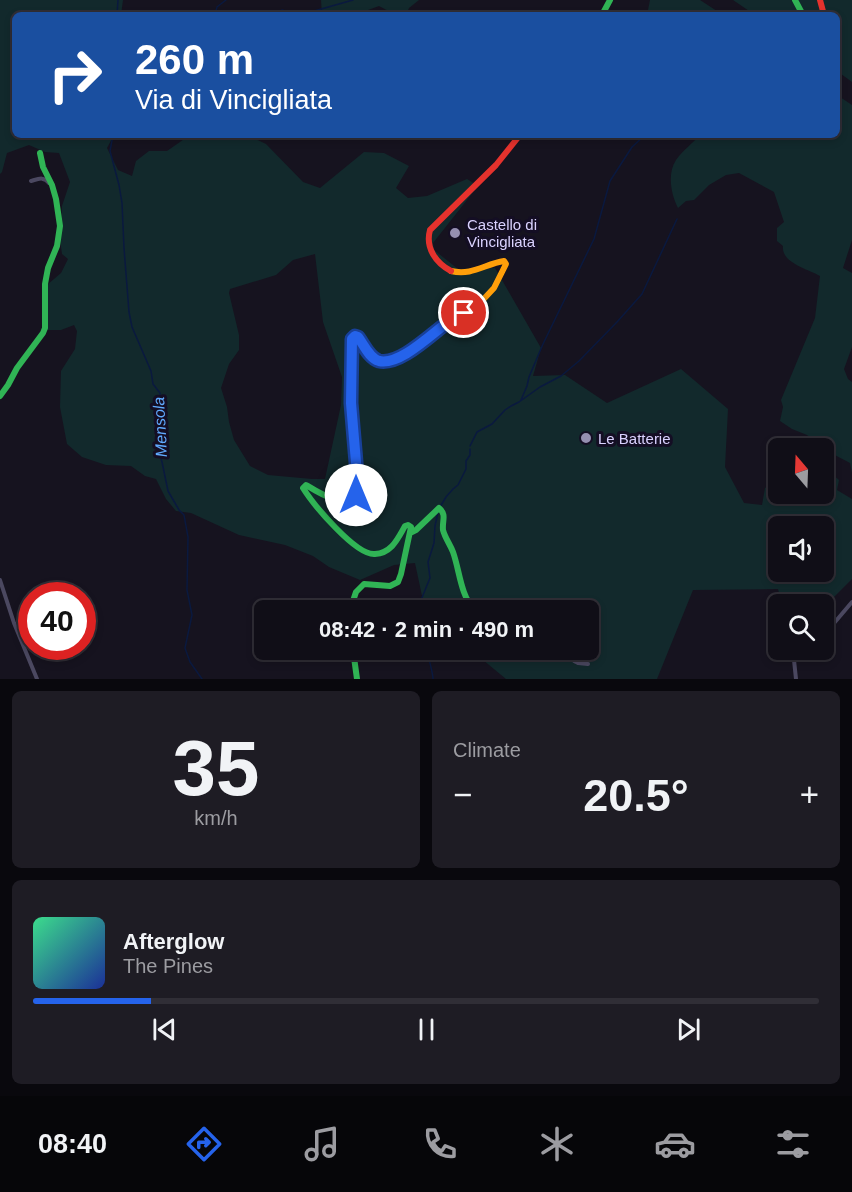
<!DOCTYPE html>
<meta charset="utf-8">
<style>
body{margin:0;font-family:Helvetica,sans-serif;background:#1e1c24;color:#f1f3f6;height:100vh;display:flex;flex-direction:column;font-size:22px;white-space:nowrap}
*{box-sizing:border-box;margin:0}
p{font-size:20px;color:#9c9ca1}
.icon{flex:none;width:33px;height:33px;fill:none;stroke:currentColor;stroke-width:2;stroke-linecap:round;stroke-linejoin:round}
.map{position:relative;height:679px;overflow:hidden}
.sheet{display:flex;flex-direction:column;gap:12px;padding:12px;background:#09080d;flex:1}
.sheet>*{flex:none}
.guide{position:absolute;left:12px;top:12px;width:828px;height:126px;border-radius:9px;box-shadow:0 3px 9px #0003,0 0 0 2px #302e36;background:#1a4fa0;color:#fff;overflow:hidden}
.needle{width:39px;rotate:341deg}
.tools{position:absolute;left:768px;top:438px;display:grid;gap:12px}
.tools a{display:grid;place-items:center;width:66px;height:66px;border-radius:9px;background:#100e17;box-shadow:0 3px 9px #0003,0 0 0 2px #302e36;font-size:30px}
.speed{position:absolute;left:18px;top:582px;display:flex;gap:12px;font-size:30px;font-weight:700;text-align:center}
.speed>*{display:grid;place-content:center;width:78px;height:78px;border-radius:50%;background:#100e17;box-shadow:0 3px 9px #0003,0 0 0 2px #302e36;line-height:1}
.speed .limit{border:9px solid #d22;background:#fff;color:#111}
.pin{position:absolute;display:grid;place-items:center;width:51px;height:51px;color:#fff;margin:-26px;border:3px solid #fff;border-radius:50%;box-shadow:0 2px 6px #0007}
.me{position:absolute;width:66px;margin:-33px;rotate:0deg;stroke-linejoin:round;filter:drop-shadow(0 0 4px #0008)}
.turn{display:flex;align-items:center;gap:21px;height:126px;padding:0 24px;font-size:27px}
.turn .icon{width:78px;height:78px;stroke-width:2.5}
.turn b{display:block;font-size:42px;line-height:51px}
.big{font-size:45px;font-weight:700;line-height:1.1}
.sheet .tile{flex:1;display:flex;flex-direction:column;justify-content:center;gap:9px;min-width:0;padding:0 21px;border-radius:9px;background:#1e1c24}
.sheet .dial{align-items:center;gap:0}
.dial b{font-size:78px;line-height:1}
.song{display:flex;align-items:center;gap:18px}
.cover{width:72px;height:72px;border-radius:9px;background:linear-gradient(135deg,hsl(150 70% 55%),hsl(230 70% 35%))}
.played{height:6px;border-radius:3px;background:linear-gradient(90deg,#2563eb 15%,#302e36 15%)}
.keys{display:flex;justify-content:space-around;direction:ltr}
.heat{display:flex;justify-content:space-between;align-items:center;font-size:33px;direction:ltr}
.sheet .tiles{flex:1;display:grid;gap:12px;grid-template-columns:1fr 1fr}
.tile:last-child{grid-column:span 2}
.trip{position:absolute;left:254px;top:600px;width:345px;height:60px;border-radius:9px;background:#100e17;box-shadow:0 3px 9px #0003,0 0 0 2px #302e36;font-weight:700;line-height:60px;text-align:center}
.dock{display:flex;height:96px;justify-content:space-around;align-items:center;background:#060609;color:#9c9ca1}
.dock .icon{width:42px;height:42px}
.dock .current{color:#2563eb}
.dock b{font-size:27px;color:#f1f3f6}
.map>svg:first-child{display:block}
.green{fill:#12292c;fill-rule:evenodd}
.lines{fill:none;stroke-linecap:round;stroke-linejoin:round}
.stream{stroke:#0a193f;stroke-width:1.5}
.street{stroke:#4b4860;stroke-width:4}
.fast{stroke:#30b455;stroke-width:6}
.slow{stroke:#ff9f0a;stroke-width:6}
.jam{stroke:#e5322d;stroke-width:6}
.route-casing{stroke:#184099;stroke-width:15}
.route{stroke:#2563eb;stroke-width:10}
.poi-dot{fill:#958fb1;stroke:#140e24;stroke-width:2}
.labels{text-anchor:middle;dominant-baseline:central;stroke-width:6;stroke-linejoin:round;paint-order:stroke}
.poi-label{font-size:15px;fill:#dad2ff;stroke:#140e24;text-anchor:start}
.water-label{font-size:16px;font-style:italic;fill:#60aaff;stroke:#140e24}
</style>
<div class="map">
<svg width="852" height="679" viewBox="0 0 852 679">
<rect width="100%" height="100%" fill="#16131f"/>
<!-- green -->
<path class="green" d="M0 0H123L121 15H15V135H114L107 148 118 170 132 176 136 161 149 151H167L190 135H247L266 144 303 182 320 188 364 152 384 153 409 166 396 188 408 198 427 196 467 179 478 186 433 243 434 250 458 269 495 268 541 348 533 376 565 375 607 403 681 369 728 409 725 467 744 503 762 505 765 488 778 479V494H824V467L839 480 837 490 852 499V579L824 607V604H782L778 589 693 590 657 679H506L471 650H588V610H425L415 563 394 565 360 580 329 567 313 556 285 545 239 535 191 513 176 511 166 499 156 479 145 476 131 466 106 465 82 457 67 444 60 407 61 371 75 349 77 331 74 325 61 330H47V285L61 273 68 259 62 254 60 240 62 206 70 182 59 153 45 152 29 145 7 153 2 172 0 174ZM315 254 323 322 342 377 341 405 325 479H312L268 475 250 466 234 440 229 422 227 407 221 388 229 364 239 350V335L229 293 230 289 276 275 293 260ZM778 526H824V572H778Z
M321 0H419L409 8 406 15H396L379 6 357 14 322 15Z
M650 0H700L723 15H647Z
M733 0H852V82L837 71V15H755Z
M837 95 852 105V240L843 268 852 273V347L844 369 848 379 852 382V473L850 463 827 451 807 435 792 429 780 421 783 407 781 400 815 318 820 276C808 269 781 263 783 246L777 241V228L784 222 774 192 739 173 726 175 709 185 694 200 686 201 678 208C671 194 667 174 676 160 682 151 693 143 700 135H837Z"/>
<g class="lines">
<!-- stream -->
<path class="stream" d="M117 15 118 0
M215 15 217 7 226 0
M275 15 282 10 289 12 291 15
M300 15 353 0
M113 135 110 151 119 185 122 203 124 248 129 312 132 327 151 371 153 384 160 393 161 424 158 448 162 462 168 491 179 510 184 515 188 537 187 590 192 615 185 648 190 662 202 679
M521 400 527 386 529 377 543 344 594 239 610 181 632 147 645 135
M470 446 477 432 492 424 505 410 511 406 519 402 540 387 561 376 579 361 617 322 642 294 677 219
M440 507 446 497 453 489 458 485 466 469V461L470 455V449
M419 610 421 600 430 578 428 562 434 543 435 526 438 512
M426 650C428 654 433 674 433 679"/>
<!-- street -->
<path class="street" d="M31 181C38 179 44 176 49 183
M0 580 14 623 37 679
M824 635 852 602
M572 650 574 661 578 663 588 664
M796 679 794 660 796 657 809 650"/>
<!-- fast -->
<path class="fast" d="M795 0 803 15
M602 15 610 0
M0 396 8 385 17 368 43 333 45 328V284L48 268 57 246 60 226 56 199 52 185 43 167 40 153
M410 533 416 530 439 508C447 515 442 520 443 530 445 538 450 544 453 552 460 572 460 593 474 610
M350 610 356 592 364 584 390 586 398 582 401 574 411 527 408 525 405 526C398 538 392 553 375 554 356 556 313 504 303 488L306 485C319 493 347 511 358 492L351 402 352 339 355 336 358 337 371 356 379 361 390 359
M353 650 357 679"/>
<!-- slow -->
<path class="slow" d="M390 359 409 351 452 319 480 303 494 288 506 264 504 261C485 264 472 276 451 271"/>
<!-- jam -->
<path class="jam" d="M820 0 824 15
M451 271C436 263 425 248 430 230L496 165 520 135"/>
</g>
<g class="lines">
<defs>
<path id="route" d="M356 495 358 486 351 403 352 339 355 336 358 337C364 345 369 358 379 361 401 366 434 331 451 320 455 317 459 315 464 313"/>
</defs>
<!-- route casing -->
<use href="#route" class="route-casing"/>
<!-- route -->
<use href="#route" class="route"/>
</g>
<!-- markers -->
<g class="poi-dot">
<circle cx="455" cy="233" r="6"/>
<circle cx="586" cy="438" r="6"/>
</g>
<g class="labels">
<!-- poi labels -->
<g class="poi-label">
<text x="467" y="224">Castello di<tspan x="467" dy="17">Vincigliata</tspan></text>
<text x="598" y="438">Le Batterie</text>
</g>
<!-- water labels -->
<g class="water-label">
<text transform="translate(160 427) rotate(-93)">Mensola</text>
</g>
</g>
</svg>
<div class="tools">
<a><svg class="needle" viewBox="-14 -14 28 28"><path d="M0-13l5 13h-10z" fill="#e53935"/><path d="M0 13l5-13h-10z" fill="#9c9ca1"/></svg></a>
<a><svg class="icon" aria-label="sound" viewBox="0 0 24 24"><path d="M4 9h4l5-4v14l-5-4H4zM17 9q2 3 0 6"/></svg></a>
<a><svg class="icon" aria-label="search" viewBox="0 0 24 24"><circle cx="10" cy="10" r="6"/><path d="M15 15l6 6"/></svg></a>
</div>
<div class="speed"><div class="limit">40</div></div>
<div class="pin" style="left:464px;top:313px;background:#d93025"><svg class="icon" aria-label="arrive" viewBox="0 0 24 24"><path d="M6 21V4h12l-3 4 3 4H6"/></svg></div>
<svg class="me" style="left:356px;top:495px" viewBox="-20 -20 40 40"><circle r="19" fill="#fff"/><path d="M0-13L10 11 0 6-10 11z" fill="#2563eb"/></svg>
<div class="trip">08:42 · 2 min · 490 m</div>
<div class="guide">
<div class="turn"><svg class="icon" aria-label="right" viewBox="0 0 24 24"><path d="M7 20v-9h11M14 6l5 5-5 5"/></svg><div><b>260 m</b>Via di Vincigliata</div></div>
</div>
</div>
<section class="sheet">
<div class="tiles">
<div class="tile dial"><b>35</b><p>km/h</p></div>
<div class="tile"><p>Climate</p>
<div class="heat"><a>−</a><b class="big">20.5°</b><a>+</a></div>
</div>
<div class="tile">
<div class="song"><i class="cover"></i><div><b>Afterglow</b><p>The Pines</p></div></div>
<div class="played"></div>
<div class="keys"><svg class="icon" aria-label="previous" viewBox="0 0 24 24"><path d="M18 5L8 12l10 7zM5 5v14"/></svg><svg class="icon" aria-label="pause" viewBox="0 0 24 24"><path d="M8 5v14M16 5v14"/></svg><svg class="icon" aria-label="next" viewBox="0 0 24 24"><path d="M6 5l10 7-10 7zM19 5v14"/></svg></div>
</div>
</div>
</section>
<nav class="dock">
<b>08:40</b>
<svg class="icon current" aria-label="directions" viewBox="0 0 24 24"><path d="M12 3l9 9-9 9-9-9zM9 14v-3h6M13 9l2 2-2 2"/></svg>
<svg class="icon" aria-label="music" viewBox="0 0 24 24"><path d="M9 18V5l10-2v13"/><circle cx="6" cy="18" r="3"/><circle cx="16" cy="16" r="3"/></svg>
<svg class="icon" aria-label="phone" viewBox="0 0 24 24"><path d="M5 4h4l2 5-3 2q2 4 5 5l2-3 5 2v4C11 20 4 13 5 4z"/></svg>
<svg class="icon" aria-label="climate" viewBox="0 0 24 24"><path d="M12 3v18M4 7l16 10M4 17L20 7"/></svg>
<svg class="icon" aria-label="car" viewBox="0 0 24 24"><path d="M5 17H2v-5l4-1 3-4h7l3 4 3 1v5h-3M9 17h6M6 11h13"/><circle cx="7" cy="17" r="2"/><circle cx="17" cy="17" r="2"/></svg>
<svg class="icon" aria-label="filters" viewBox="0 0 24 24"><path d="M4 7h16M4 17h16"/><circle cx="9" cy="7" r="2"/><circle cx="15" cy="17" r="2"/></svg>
</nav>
